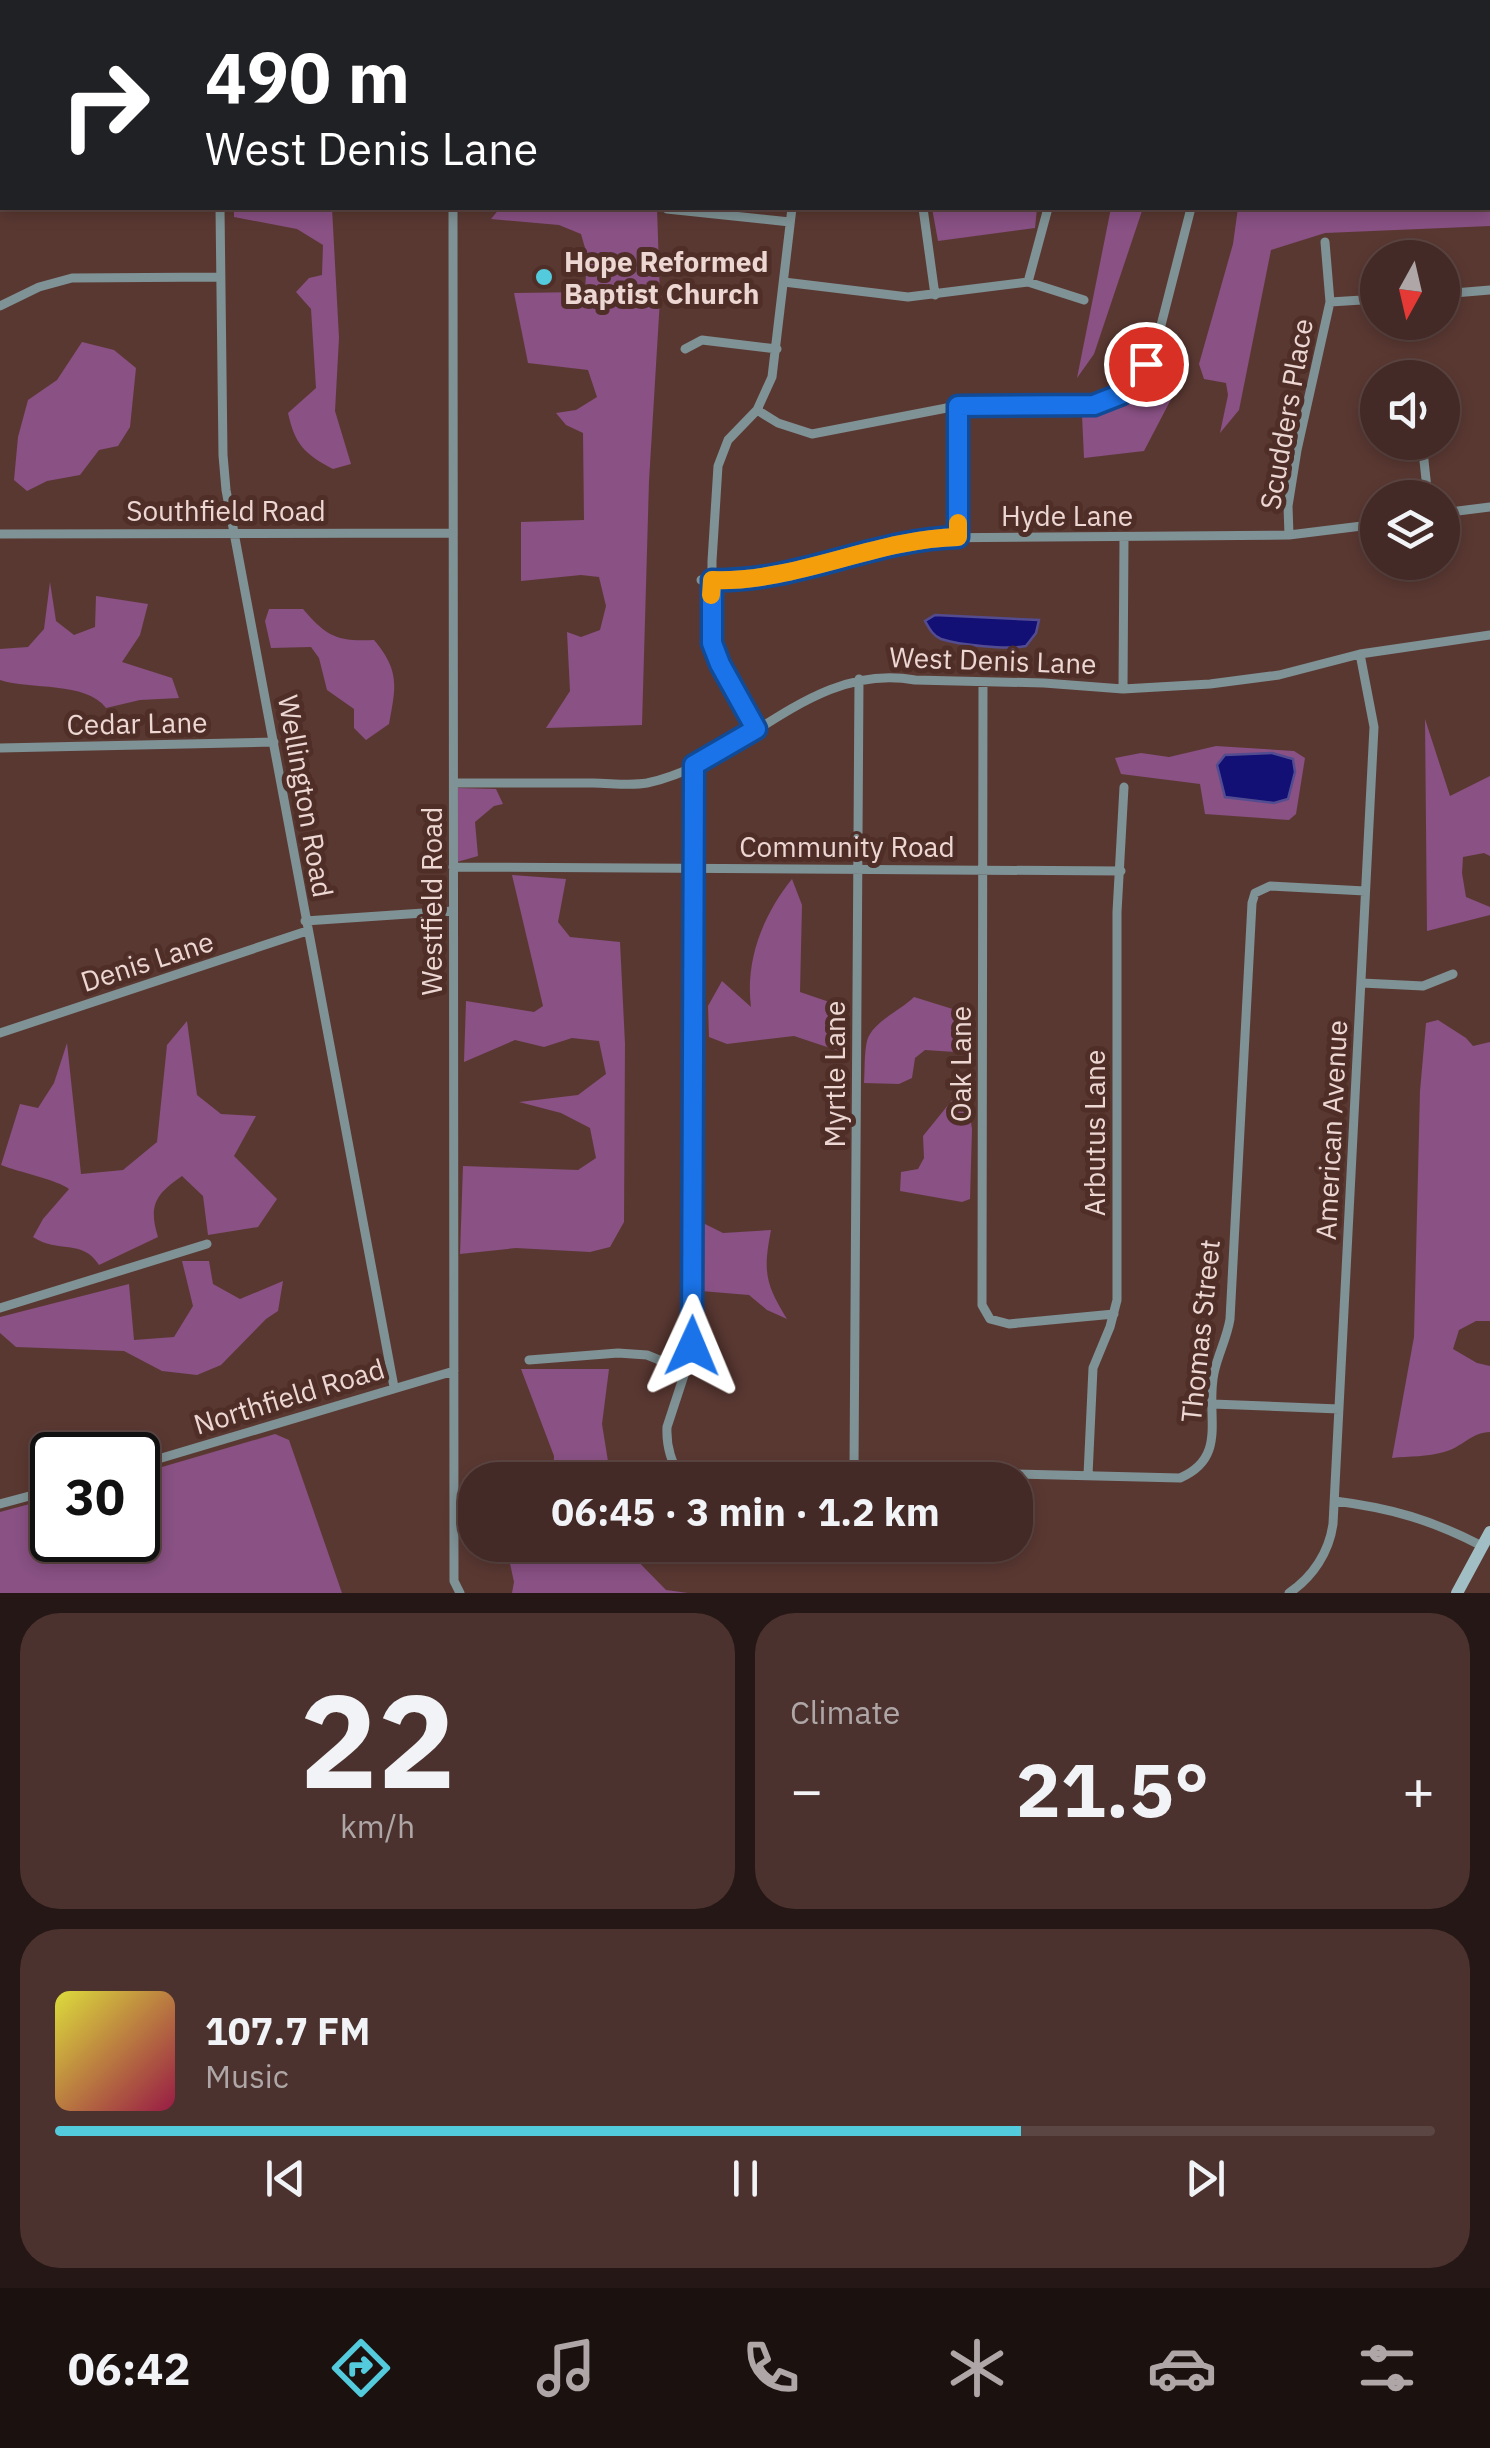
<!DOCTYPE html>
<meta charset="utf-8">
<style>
body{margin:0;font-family:"IBM Plex Sans",sans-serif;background:#4b322e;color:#f1f3f6;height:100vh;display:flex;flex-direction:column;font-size:38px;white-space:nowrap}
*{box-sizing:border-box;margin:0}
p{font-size:32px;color:#afa7a7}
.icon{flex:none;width:55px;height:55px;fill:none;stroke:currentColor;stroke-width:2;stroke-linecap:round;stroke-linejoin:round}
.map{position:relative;height:1593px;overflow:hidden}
.details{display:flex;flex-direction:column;gap:20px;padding:20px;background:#251715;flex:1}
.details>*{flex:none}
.banner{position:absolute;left:0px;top:0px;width:1490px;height:210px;box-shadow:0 5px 15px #0003,0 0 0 2px #5c4643;background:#202124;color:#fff;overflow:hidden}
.needle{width:65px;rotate:188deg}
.tools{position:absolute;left:1360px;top:240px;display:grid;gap:20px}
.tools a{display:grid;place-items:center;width:100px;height:100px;border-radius:50%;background:#442a26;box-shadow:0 5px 15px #0003,0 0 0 2px #5c4643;font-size:50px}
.speed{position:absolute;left:30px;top:1432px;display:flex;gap:20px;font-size:50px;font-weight:700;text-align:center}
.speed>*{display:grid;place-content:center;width:130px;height:130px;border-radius:50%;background:#442a26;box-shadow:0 5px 15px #0003,0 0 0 2px #5c4643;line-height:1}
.speed .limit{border:5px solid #111;border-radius:15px;background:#fff;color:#111}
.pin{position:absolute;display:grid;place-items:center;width:85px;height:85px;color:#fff;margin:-42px;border:5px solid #fff;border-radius:50%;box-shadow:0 2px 10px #0007}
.me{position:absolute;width:110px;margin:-55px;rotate:1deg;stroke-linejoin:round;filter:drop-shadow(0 0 8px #0008)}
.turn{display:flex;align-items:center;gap:35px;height:210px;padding:0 40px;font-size:45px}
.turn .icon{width:130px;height:130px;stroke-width:2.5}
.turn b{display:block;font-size:70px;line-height:85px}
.big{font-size:75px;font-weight:800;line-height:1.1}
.details .tile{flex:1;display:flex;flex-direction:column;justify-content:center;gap:15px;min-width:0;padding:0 35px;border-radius:40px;background:#4b322e}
.details .dial{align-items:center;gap:0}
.dial b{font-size:130px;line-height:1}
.song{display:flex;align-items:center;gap:30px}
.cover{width:120px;height:120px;border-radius:15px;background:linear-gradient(135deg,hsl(60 70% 55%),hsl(340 70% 35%))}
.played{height:10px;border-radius:5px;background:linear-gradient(90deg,#54cadd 70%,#5c4643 70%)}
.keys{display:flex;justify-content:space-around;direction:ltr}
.heat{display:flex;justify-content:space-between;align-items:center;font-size:55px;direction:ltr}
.details .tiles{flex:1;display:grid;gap:20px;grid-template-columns:1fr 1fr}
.tile:last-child{grid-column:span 2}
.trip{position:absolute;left:458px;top:1462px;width:575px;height:100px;border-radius:40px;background:#442a26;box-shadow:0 5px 15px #0003,0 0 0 2px #5c4643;font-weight:800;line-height:100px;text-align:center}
.tab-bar{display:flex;height:160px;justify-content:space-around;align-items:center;background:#1b110f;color:#afa7a7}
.tab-bar .icon{width:70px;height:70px}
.tab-bar .on{color:#54cadd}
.tab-bar b{font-size:45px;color:#f1f3f6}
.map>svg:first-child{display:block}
.green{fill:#895184}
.water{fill:#121075;stroke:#544c91;stroke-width:2.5}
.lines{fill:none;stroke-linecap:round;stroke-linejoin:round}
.minor{stroke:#7f9295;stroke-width:9}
.secondary{stroke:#a0bec4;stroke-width:12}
.route-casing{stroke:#114b97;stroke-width:25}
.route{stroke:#1a73e8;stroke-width:18}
.slow{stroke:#f59e0b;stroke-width:18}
.poi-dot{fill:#54cadd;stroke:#4f2e28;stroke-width:4}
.labels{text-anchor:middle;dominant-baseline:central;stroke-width:10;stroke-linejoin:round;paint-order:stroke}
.poi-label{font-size:28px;font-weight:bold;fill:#edd7d3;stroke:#4f2e28;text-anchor:start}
.street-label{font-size:28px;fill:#edd7d3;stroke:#4f2e28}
</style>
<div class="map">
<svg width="1490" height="1593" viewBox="0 0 1490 1593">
<rect width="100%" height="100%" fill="#5a3832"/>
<!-- green -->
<path class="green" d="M1490 203V226L1325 233 1271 250 1239 410 1220 433 1228 395 1226 383 1204 379 1199 364 1233 244 1238 208H1488Z
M234 208H332L339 338 335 411 351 464 333 469C304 454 295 444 288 413L316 388 311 309 296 292 309 278 322 275 323 245 297 229 234 217Z
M500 208H657L660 299 649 481 642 725 546 728 570 691 567 632 581 637 600 630 606 606 599 577 581 575 521 581V522L584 520 583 433 566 425 556 413 576 410 597 397 588 370 528 363 514 293 585 292 587 255 581 234 559 225 491 219Z
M932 208H1037L1035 228 938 241Z
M1111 208H1143L1094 354 1077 378Z
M82 342 114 350 136 368 130 427 118 446 99 450 80 475 47 481 27 491 14 480 18 437 28 400 57 380Z
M1164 366 1180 382 1144 451 1084 458 1082 415C1118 418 1140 388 1164 366Z
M50 582 56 621 74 635 95 627 96 596 148 604 140 635 122 662 172 678 179 698 140 700 106 708C86 681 30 690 0 680V649L28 647 44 629Z
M269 609H303C326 636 337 642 374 640 400 671 396 686 389 724L366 740 354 728V709L327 690 319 658 311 647 271 648 265 621Z
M1425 719 1450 796 1490 776V856L1484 853 1463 857 1462 873 1466 897 1490 907V915L1427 931Z
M1216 746 1294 751 1305 758 1296 814 1289 820 1205 814 1200 784 1121 774 1115 758 1141 753 1169 757Z
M458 788 496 789 503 804 494 806 475 822 478 856 457 862Z
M512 875 566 879 558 922 570 937 620 942 625 1044 624 1222 610 1247 590 1252 516 1248 460 1254 463 1166 578 1170 596 1158 590 1128 561 1113 519 1102 578 1095 606 1074 599 1041 572 1038 544 1047 515 1040 464 1062 466 1001 534 1012 543 1006Z
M792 879 802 905 800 992 844 1007 839 1051 794 1036 727 1044 709 1037 708 1006 722 981 751 1007C745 960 763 915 792 879Z
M914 997 972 1015 971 1053 925 1050 915 1058 912 1078 899 1084 864 1083C865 1070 864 1054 867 1041 872 1022 900 1011 914 997Z
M1438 1020 1466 1038 1473 1046 1490 1042V1321H1476L1459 1330 1453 1349 1477 1363 1490 1366V1432C1472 1432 1461 1448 1444 1452 1428 1457 1409 1456 1392 1458L1414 1337 1420 1091 1426 1023Z
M187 1021 197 1095 221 1114 256 1116 234 1156 277 1199 258 1227 208 1235 203 1196 182 1176C156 1194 148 1205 158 1237L99 1265C82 1238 58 1254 33 1237L43 1219 69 1189C58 1180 18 1172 1 1165L20 1104 38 1108 54 1083 67 1043 81 1174 123 1170 157 1142 167 1045Z
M953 1099 968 1103 972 1129 970 1199 962 1202 900 1191 901 1172 918 1169 924 1158 923 1136Z
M697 1220 723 1233 771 1230C763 1272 765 1283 787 1319L767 1310 749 1295 701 1291Z
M182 1261H209L213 1284 240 1299 283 1281 278 1311 266 1319 221 1365 197 1375 162 1371 124 1351 16 1347 0 1333V1317L129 1284 134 1340 174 1337 193 1306Z
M521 1369H609L602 1424 611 1480H553L554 1456Z
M275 1434 289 1440 342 1593H0V1512L52 1498V1540H138V1474Z
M506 1545H622L666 1590 688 1593H512L514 1582Z"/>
<!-- water -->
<path class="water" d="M935 615 1039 620 1036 633 1026 646C1008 650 959 645 941 639 933 636 929 628 925 621Z
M1272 753 1293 759 1295 772 1288 799 1274 803 1225 797 1217 765 1225 755Z"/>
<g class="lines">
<!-- minor -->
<path class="minor" d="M220 0V2
M1389 0V2
M454 2 455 0
M626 2V0
M825 2V0
M947 2 948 0
M1078 2V0
M1214 2V0
M0 87H2
M1488 100H1490
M220 208 223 455 226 490 394 1387
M453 208 454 1581 460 1593
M923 208 935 295
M667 209 790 222
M784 282 908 297 1028 282 1084 300
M1028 282 1048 208
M1442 294 1490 290
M1330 302 1378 299
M0 306 39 287 72 278 220 277
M685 349 702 340 777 349
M957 406 958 537
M757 410 778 423 812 434 957 406 1094 405 1122 395 1146 364 1159 333 1191 208
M1422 442 1428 498
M1442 513 1490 507
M0 534 451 533
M1289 535 1288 506 1297 450 1330 302 1325 242
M701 580H748L920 538 1289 535 1378 524
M983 683 982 1305 990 1319 1009 1324 1114 1314
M1123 689 1124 538
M756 729 720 664 712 643V561L718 466 728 440 757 410 772 377 792 208
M0 748 274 742
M454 783C500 783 547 783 593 783 610 783 630 786 647 783 743 763 810 661 915 680L1044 683 1123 689 1210 684 1279 675 1360 654 1490 635
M453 867 1121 871
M305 921 453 911
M1362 983 1423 986 1453 974
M0 1033 307 931
M0 1308 207 1244
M529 1360 618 1353 647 1355 684 1370
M1212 1404 1339 1409
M138 1465 454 1371
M854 1470 859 679
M1088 1475 1093 1368 1110 1327 1117 1300V912L1124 787
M681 1480C672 1462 666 1448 667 1427L690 1357 692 1338 694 765
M788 1480 854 1470 1180 1478C1229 1457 1205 1415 1214 1373 1218 1354 1227 1338 1230 1319L1252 903 1255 893 1270 886 1365 891
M1335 1501C1391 1508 1432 1520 1482 1546
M0 1504 52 1490
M632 1552 645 1545
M1289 1593C1313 1577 1329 1552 1333 1524L1374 727 1360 654"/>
<!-- secondary -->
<path class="secondary" d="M1457 1593 1490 1532"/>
</g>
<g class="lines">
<defs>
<path id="route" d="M692 1346 694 765 756 729 720 664 712 643V580C796 583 874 539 958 537V406L1094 405 1122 394 1146 364"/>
</defs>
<!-- route casing -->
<use href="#route" class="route-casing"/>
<!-- route -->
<use href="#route" class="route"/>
<!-- slow -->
<path class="slow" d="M711 595 712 580C796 583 874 539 958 537V523"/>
</g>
<!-- markers -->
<circle class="poi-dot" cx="544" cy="277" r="10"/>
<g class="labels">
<!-- poi labels -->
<g class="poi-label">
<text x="564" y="261">Hope Reformed<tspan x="564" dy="32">Baptist Church</tspan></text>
</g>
<!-- street labels -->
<g class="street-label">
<text transform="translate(1286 414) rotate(-80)">Scudders Place</text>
<text x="226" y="510">Southfield Road</text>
<text x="1067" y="515">Hyde Lane</text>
<text transform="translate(993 660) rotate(2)">West Denis Lane</text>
<text transform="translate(137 723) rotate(-1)">Cedar Lane</text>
<text transform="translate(306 796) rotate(80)">Wellington Road</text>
<text x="847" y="846">Community Road</text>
<text transform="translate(431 901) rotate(-90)">Westfield Road</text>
<text transform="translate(147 961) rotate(-18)">Denis Lane</text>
<text transform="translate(960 1064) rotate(-90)">Oak Lane</text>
<text transform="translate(834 1074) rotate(-90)">Myrtle Lane</text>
<text transform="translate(1331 1130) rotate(-87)">American Avenue</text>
<text transform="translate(1094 1133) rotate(-90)">Arbutus Lane</text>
<text transform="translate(1200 1331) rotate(-84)">Thomas Street</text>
<text transform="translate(289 1396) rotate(-17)">Northfield Road</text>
</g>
</g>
</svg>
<div class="tools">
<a><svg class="needle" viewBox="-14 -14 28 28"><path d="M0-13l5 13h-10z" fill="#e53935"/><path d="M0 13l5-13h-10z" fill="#afa7a7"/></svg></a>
<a><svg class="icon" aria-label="sound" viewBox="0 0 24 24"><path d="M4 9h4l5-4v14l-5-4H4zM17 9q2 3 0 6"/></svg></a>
<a><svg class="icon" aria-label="layers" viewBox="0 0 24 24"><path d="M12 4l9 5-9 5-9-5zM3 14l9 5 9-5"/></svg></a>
</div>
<div class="speed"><div class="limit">30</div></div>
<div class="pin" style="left:1146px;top:364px;background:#d93025"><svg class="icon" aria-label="arrive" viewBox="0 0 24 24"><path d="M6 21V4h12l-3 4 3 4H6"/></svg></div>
<svg class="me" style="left:692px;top:1346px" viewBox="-20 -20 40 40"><path d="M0-17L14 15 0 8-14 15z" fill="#1a73e8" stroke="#fff" stroke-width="4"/></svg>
<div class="trip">06:45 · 3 min · 1.2 km</div>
<div class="banner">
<div class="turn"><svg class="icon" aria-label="right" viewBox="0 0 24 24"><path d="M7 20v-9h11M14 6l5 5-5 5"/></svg><div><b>490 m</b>West Denis Lane</div></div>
</div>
</div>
<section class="details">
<div class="tiles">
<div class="tile dial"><b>22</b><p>km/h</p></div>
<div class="tile"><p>Climate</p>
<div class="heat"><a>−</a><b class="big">21.5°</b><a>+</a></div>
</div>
<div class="tile">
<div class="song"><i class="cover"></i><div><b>107.7 FM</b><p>Music</p></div></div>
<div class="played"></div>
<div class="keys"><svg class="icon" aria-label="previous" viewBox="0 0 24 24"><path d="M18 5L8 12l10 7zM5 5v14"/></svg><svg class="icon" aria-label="pause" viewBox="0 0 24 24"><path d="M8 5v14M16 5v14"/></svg><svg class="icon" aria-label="next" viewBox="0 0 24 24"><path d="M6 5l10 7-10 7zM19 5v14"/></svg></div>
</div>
</div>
</section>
<nav class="tab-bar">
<b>06:42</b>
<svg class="icon on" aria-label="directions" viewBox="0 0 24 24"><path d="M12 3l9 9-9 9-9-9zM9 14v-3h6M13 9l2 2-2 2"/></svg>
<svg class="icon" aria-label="music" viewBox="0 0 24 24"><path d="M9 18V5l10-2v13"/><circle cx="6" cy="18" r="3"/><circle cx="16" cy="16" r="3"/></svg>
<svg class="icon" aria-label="phone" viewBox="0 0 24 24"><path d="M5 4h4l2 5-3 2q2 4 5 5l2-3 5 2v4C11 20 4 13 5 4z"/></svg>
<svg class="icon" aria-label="climate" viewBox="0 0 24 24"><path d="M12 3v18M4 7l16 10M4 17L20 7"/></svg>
<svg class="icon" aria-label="car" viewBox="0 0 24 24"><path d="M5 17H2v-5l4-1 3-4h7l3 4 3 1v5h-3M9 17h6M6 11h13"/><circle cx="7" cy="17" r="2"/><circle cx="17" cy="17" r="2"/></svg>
<svg class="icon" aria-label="filters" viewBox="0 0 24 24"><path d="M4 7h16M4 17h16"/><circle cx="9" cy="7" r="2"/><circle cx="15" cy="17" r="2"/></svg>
</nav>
